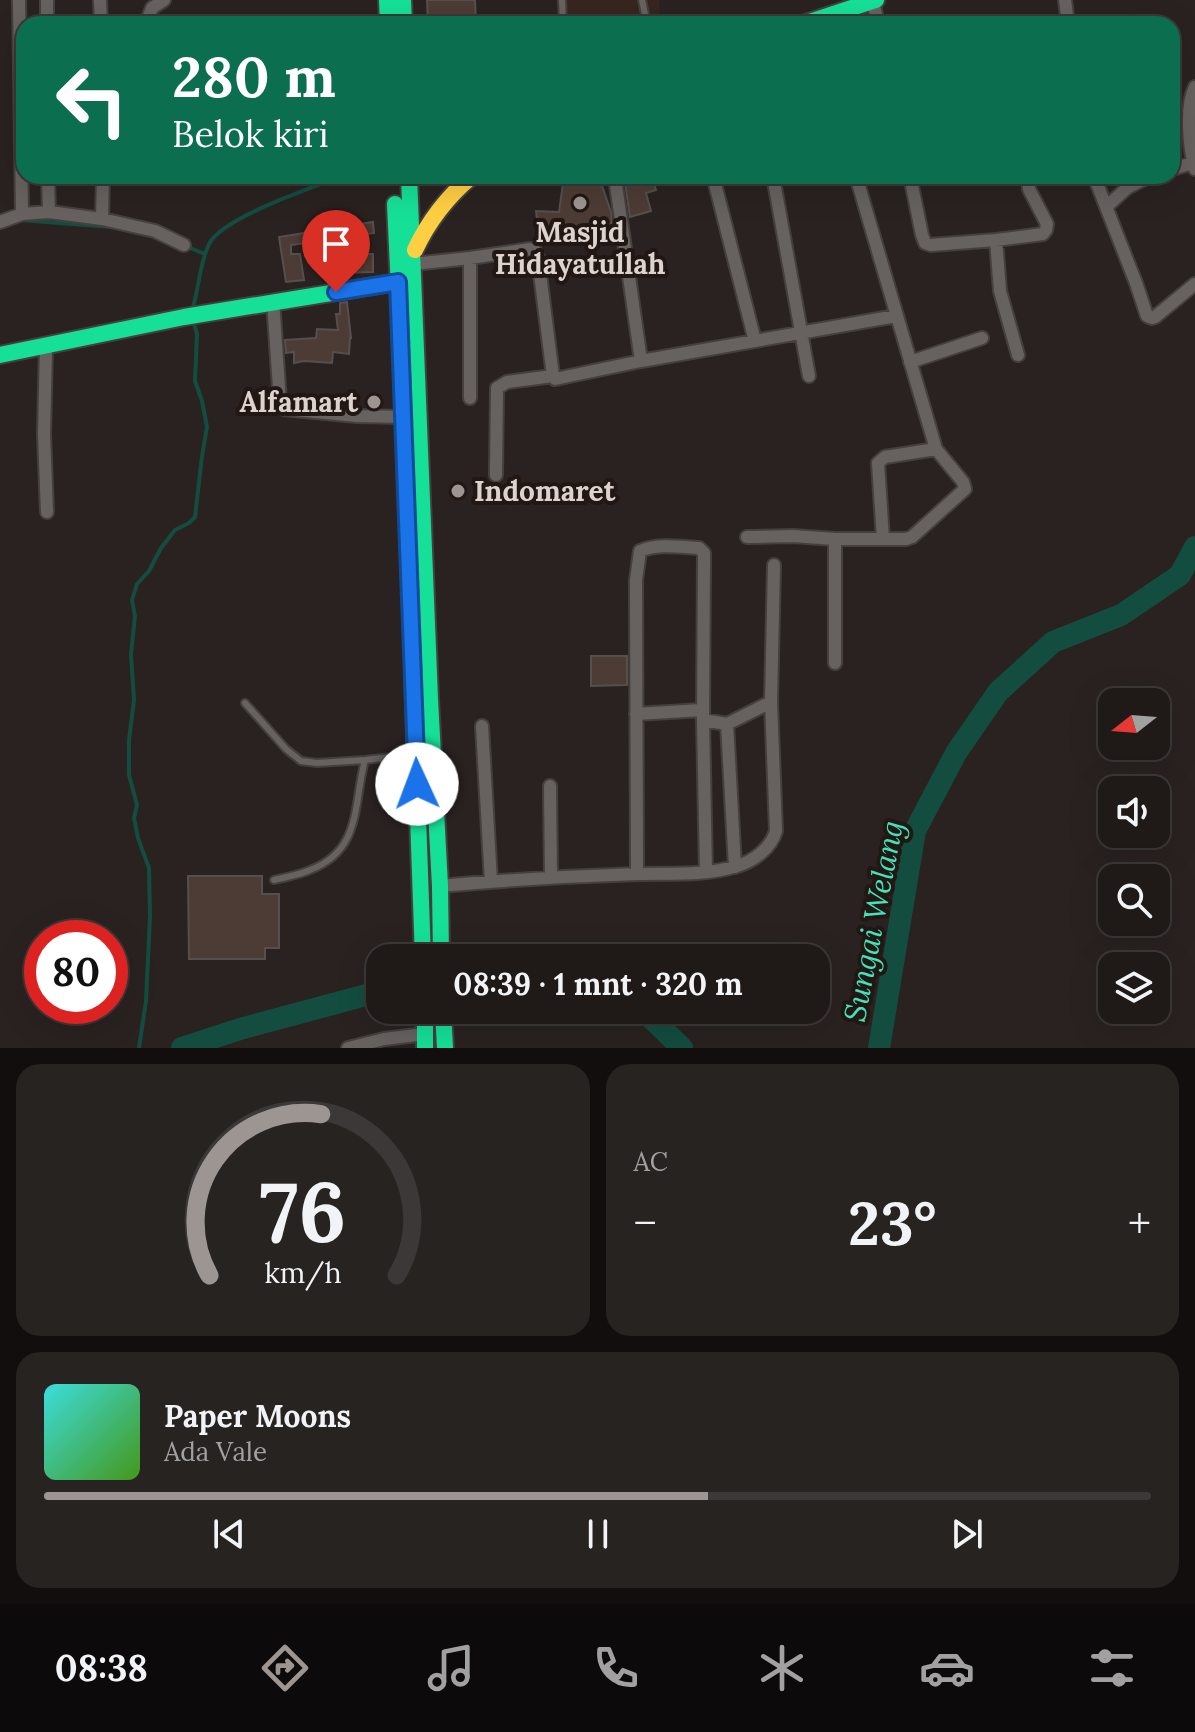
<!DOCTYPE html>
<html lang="id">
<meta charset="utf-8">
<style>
body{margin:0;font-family:Lora,serif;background:#272321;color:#f1f3f6;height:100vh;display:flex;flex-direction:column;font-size:30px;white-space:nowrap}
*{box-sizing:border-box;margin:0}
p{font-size:26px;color:#a1a1a2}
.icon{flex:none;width:44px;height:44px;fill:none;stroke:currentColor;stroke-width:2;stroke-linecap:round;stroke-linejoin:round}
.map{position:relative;height:1048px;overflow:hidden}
.details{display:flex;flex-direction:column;gap:16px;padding:16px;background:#110e0d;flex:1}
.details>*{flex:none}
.guide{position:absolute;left:16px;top:16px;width:1164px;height:168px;border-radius:24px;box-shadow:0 8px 32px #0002,0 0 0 2px #3c3837;background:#0b6e4f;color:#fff;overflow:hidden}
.needle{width:52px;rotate:253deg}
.buttons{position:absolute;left:1098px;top:688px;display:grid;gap:16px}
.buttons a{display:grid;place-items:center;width:72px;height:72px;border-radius:16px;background:#1f1a18;box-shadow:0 8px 32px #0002,0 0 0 2px #3c3837;font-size:40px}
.speed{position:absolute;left:24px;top:920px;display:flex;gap:16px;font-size:40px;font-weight:700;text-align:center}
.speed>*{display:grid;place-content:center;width:104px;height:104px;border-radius:50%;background:#1f1a18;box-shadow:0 8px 32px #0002,0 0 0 2px #3c3837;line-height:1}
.speed .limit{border:12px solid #d22;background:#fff;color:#111}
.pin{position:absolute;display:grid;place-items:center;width:68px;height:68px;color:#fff;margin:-82px -34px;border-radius:50% 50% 50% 0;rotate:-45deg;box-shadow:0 0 8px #0007}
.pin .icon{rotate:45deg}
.me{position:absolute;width:88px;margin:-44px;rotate:358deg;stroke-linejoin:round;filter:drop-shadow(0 0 6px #0008)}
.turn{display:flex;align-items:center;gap:28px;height:168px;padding:0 24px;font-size:36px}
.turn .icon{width:104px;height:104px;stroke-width:2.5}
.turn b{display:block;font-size:56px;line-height:68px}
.big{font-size:60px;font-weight:700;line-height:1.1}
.details .tile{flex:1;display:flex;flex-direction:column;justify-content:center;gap:12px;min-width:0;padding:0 28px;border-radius:24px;background:#272321}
.details .dial{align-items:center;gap:0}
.dial svg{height:208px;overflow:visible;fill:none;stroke:#3c3837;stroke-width:7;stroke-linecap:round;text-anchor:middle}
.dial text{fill:#f1f3f6;stroke:none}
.song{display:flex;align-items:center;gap:24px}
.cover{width:96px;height:96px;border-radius:12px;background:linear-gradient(135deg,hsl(180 70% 55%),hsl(100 70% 35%))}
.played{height:8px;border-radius:4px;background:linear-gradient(90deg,#9d9592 60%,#3c3837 60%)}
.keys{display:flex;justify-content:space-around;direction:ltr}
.heat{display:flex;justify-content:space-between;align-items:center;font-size:44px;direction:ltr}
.details .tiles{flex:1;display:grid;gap:16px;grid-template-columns:1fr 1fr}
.tile:last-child{grid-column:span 2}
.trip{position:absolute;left:366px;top:944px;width:464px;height:80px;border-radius:24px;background:#1f1a18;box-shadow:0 8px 32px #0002,0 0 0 2px #3c3837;font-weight:700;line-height:80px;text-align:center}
.tabs{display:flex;height:128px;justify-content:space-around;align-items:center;background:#0c0a0a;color:#a1a1a2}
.tabs .icon{width:56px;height:56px}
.tabs .current{color:#9d9592}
.tabs b{font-size:36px;color:#f1f3f6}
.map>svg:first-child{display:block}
.built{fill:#37251f}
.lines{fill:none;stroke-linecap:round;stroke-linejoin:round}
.stream{stroke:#134d3f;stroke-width:4}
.river{stroke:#134d3f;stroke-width:22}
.building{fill:#4d3c35;stroke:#554f4d;stroke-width:2}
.lane-casing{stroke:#45403d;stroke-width:10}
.street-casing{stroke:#45403d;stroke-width:16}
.fast-casing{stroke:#45403d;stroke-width:20}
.slow-casing{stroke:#45403d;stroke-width:20}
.lane{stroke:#676260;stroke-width:6}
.street{stroke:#676260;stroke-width:12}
.fast{stroke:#16e098;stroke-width:16}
.slow{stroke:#ffcf43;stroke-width:16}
.route-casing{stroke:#114b97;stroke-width:20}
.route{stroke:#1a73e8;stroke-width:14}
.poi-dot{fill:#9d9592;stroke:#231713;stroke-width:3}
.labels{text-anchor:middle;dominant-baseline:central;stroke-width:8;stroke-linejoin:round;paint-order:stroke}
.poi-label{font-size:28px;font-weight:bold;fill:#dcd3d0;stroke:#231713}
.water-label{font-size:30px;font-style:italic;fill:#42e4be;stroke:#231713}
</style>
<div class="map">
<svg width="1195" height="1048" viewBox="0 0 1195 1048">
<rect width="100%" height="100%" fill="#292220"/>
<!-- built -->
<path class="built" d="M562 0H659L660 19 648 24H563Z"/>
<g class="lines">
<!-- stream -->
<path class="stream" d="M20 220 111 227
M185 246 205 254
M192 311C199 289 199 265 209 244 223 217 314 187 343 176
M139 1048 146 1001 150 916 149 868 138 838 134 818 137 805 129 775V740L134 700 131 654 135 616 132 600 137 584 149 571 161 548 175 530 189 523 195 517 202 456 207 427 202 401 195 381 197 334 193 320"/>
<!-- river -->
<path class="river" d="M643 1010 682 1048
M182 1048 240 1029 366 995 380 993
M879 1048 915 831 956 753 998 692 1053 642 1121 615 1180 575 1195 547"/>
</g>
<!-- building -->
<path class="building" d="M427 0H475L476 24H428Z
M564 176 600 180 611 212 612 223 556 235V232L539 236 536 211 559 212Z
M616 176H652L656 190 646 193 651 211 630 217 625 183 623 179Z
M373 222 374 233 291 245V254H300L304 280 286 282 279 237Z
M340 254H373V272L340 273Z
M347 302 351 338H350L349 354 333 352 332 363 304 361 294 363V352L286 353 285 340 316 338 317 329 338 330 336 314H340V303Z
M591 656H627V685L591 686Z
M188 876H262V894H279V948H265V959H189Z"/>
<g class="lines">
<defs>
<path id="lane" d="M562 0 563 24
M642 0 647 24
M245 703 286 749 301 761 317 763 365 760 409 755
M274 880C286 877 299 875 310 870 362 850 353 805 365 760"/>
<path id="street" d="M19 0 22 214
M47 0V24
M100 0 101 24
M1065 0 1068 24
M873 1 878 24
M146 24 152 8 164 0
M1195 87C1185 106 1189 148 1195 169
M1172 169 1193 163
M48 176 49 212
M713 176 755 341
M773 176 809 376
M910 176 922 235 925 243 931 245 996 240 1043 234 1046 230 1047 224 1029 189 1028 176
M1094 176 1136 283 1147 316 1152 318 1155 317 1195 284
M616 185 641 361
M1106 207 1127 188 1150 176
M102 219 103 176
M0 222 22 214 49 212 102 219 155 231 184 245
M996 240 1000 291 1018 355
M470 258V398
M413 264 470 258 530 249 535 251 538 258 553 376 555 379 641 361 896 316
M273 301 280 402 284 409 357 416 404 417
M46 346 44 434 47 512
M910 362 982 338
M496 475 497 388 507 382 553 376
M747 537 793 536 835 539
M883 539 878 463 885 457 936 449
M835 663V539H906L912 537 965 489 963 482 936 449 856 176
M636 714 702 710
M703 720 706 872
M727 724 735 867
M482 726 491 882
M550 786 551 878
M637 874 636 580 640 551C658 543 680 547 699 548L704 553 703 720 727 724 771 702
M440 886C506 880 572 876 638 874 670 873 706 876 737 866 754 861 771 848 776 831L771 702 774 565
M348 1048 384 1039 425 1034"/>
<path id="fast" d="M387 0 388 24
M403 0 404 24
M803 24 876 0
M409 176 430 699 440 886 441 958
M395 204 399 289
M0 355 184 317 398 282
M413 675 423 958
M425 1010V1048
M443 1010 445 1048"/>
<path id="slow" d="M415 250C429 220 447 197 472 176"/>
</defs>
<!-- lane casing -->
<use href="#lane" class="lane-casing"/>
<!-- street casing -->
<use href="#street" class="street-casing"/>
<!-- fast casing -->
<use href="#fast" class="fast-casing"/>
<!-- slow casing -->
<use href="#slow" class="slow-casing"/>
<!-- lane -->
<use href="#lane" class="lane"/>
<!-- street -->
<use href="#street" class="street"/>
<!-- fast -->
<use href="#fast" class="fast"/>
<!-- slow -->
<use href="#slow" class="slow"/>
</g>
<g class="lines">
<defs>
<path id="route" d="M336 292 398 282 417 784"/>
</defs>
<!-- route casing -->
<use href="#route" class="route-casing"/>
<!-- route -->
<use href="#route" class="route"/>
</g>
<!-- markers -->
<g class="poi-dot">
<circle cx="580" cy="203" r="8"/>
<circle cx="374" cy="402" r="8"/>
<circle cx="458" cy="491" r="8"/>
</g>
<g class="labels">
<!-- poi labels -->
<g class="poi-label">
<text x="580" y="232">Masjid<tspan x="580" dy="32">Hidayatullah</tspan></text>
<text x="358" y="402" text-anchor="end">Alfamart</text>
<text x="474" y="491" text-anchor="start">Indomaret</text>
</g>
<!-- water labels -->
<g class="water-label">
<text transform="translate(873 921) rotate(-79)">Sungai Welang</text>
</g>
</g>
</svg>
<div class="buttons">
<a><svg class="needle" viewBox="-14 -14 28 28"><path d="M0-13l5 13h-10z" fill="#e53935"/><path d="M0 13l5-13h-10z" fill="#a1a1a2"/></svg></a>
<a><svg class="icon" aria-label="sound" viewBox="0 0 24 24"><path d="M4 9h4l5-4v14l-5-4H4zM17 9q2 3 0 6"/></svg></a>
<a><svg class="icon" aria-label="search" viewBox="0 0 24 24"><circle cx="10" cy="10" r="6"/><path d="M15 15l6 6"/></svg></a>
<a><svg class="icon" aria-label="layers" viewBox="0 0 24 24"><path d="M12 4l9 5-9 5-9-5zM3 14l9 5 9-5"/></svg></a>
</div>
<div class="speed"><div class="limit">80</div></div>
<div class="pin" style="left:336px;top:292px;background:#d93025"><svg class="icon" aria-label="arrive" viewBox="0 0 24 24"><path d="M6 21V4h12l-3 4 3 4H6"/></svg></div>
<svg class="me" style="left:417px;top:784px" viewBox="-20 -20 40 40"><circle r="19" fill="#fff"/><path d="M0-13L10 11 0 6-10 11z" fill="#1a73e8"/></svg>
<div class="trip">08:39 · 1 mnt · 320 m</div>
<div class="guide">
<div class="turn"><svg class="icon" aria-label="left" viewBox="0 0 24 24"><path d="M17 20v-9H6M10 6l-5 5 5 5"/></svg><div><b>280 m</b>Belok kiri</div></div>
</div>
</div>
<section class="details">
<div class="tiles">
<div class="tile dial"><svg viewBox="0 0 100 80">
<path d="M14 69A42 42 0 1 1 86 69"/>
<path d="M14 69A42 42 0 0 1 57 7" stroke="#9d9592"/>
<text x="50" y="56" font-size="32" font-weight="700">76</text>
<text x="50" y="72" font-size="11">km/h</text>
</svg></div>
<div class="tile"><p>AC</p>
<div class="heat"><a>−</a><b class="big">23°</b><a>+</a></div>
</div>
<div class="tile">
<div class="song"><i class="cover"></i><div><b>Paper Moons</b><p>Ada Vale</p></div></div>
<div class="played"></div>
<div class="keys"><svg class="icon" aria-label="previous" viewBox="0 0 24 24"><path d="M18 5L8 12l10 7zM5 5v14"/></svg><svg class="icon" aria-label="pause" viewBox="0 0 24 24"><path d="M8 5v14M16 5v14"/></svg><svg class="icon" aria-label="next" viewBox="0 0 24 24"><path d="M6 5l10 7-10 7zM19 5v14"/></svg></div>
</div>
</div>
</section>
<nav class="tabs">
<b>08:38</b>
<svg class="icon current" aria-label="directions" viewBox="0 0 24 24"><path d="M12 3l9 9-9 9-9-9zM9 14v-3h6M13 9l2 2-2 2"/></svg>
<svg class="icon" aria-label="music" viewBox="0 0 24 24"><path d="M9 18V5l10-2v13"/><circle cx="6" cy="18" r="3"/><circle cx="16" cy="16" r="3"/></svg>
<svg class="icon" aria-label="phone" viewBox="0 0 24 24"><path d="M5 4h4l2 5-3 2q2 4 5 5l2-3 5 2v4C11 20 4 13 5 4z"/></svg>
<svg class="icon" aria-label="climate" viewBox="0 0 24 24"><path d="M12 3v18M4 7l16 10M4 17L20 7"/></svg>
<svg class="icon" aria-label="car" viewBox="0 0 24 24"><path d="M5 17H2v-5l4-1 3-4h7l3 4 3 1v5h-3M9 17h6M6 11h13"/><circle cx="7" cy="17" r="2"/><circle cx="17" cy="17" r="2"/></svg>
<svg class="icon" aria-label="filters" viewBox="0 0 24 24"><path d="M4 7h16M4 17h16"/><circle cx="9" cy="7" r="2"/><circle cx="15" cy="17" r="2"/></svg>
</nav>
